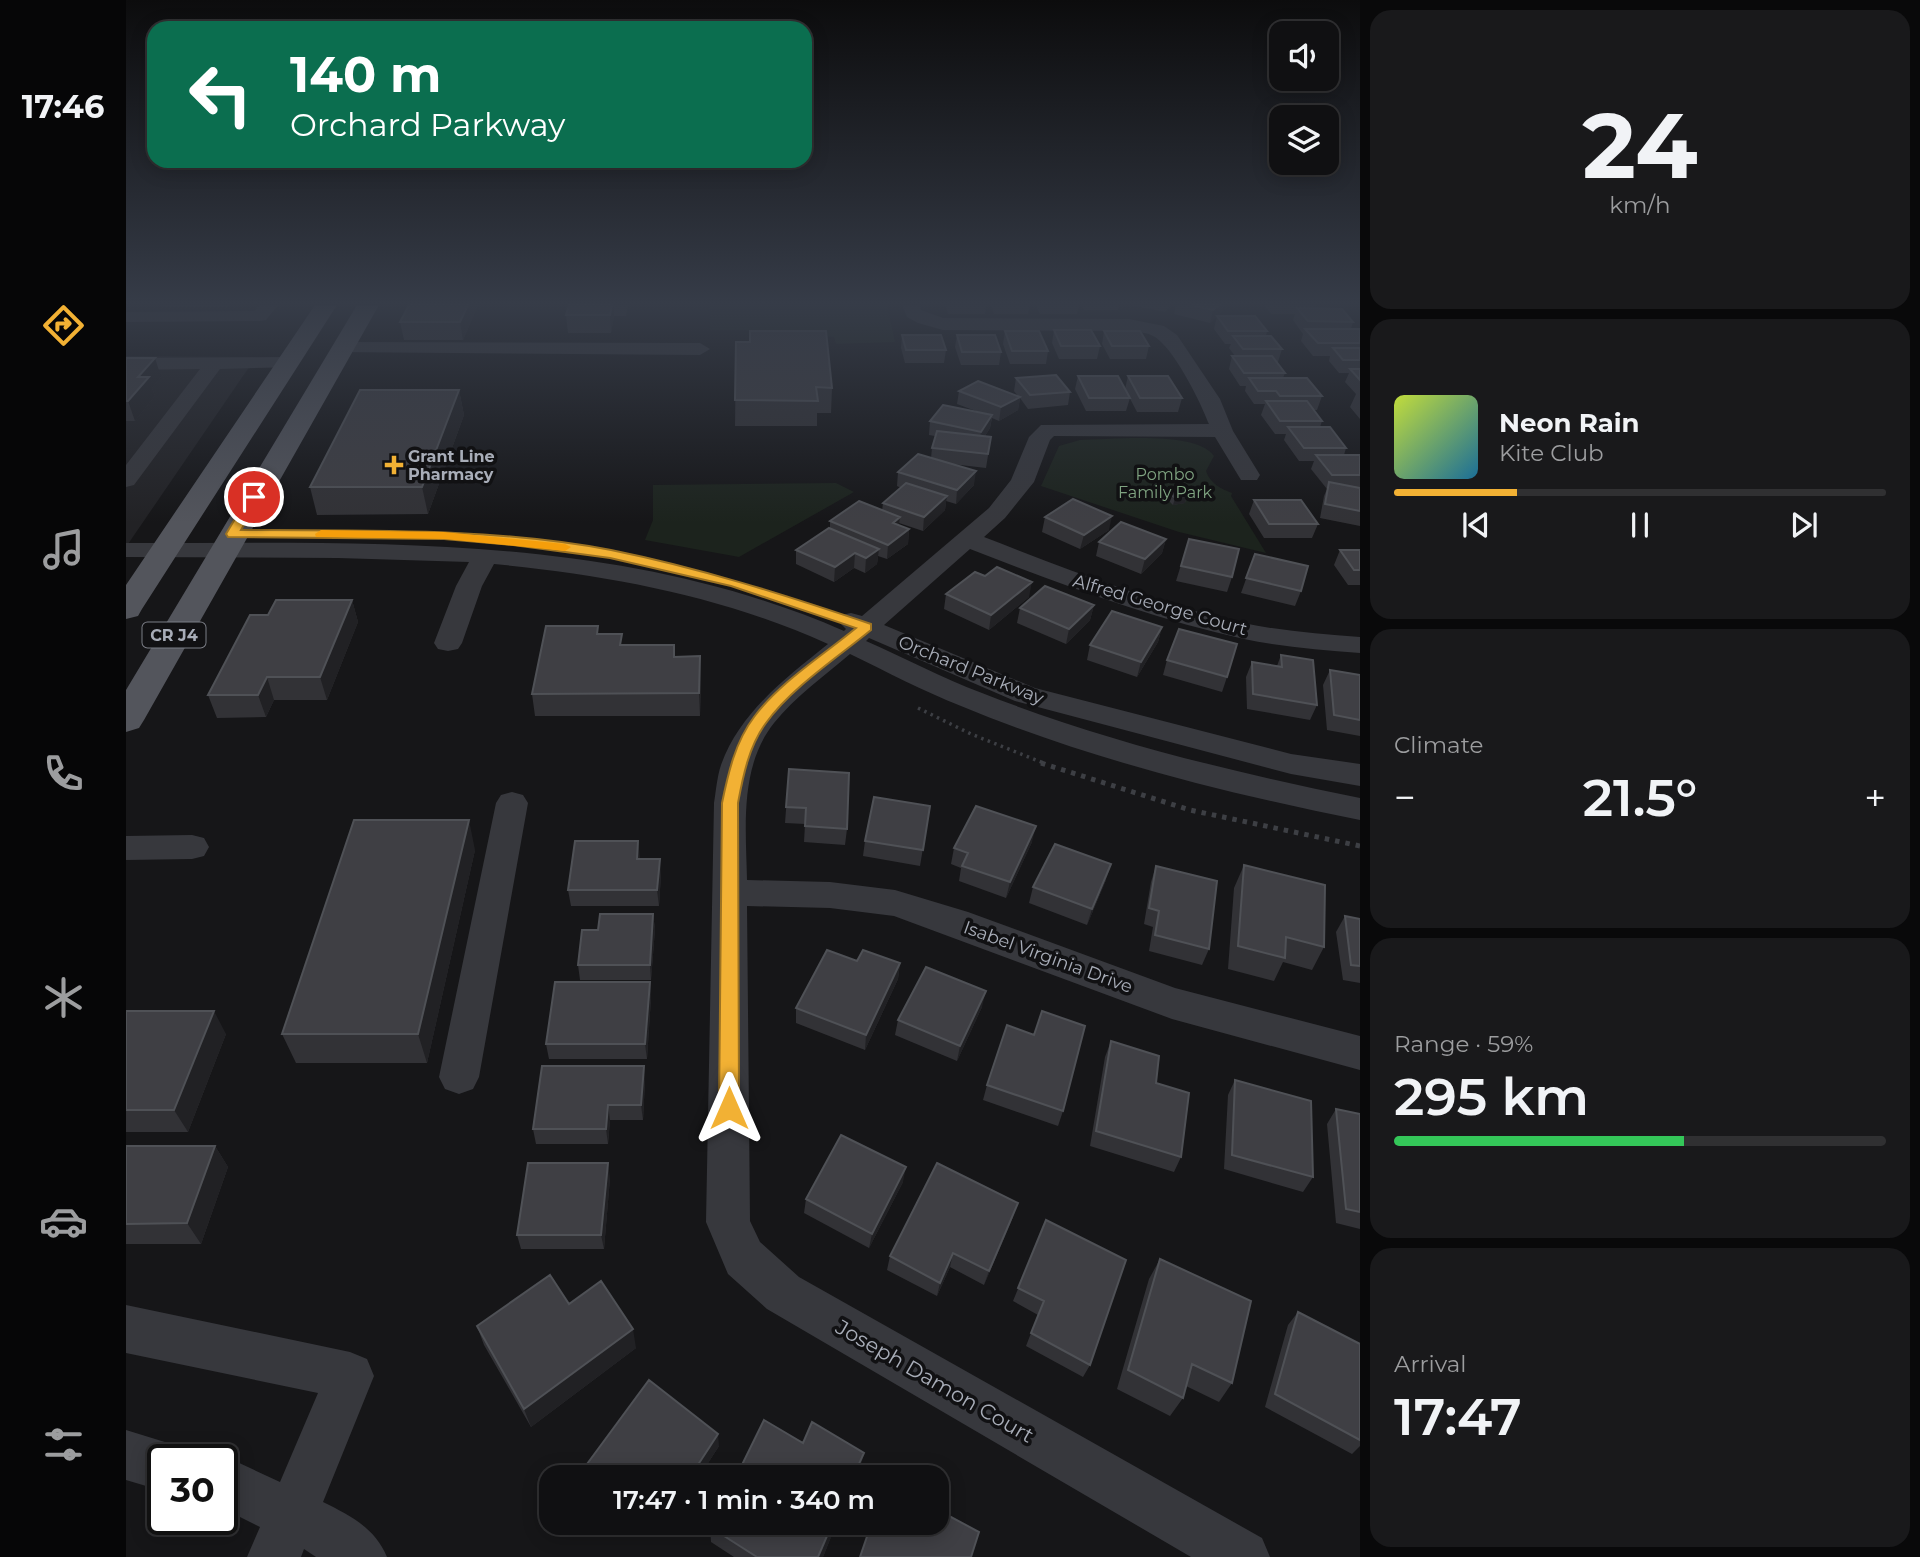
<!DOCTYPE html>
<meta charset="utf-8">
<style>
body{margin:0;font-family:Montserrat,sans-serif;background:#19191b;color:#f1f3f6;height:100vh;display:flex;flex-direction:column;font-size:26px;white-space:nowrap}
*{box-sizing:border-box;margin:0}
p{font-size:23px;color:#9c9d9f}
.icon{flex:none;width:38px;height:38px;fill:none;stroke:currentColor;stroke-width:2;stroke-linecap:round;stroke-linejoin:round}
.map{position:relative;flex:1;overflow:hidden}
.details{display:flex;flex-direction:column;gap:10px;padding:10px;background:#09090a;width:560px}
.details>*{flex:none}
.top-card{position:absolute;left:21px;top:21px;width:665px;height:147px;border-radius:21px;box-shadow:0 4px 18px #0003,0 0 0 2px #303032;background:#0b6e4f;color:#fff;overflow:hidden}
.buttons{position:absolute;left:1143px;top:21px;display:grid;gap:14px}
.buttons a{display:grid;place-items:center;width:70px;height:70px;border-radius:14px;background:#101012;box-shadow:0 4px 18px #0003,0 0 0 2px #303032;font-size:35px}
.speed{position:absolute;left:21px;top:1444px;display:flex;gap:14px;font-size:35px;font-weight:700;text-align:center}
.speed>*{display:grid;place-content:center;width:91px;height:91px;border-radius:50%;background:#101012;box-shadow:0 4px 18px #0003,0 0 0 2px #303032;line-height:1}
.speed .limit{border:4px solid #111;border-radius:10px;background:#fff;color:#111}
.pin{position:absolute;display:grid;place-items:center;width:60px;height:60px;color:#fff;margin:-30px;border:4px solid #fff;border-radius:50%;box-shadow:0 2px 7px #0007}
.me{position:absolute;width:77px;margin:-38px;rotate:0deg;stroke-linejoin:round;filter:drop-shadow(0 0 5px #0008)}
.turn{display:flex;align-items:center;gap:24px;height:147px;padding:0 28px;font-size:32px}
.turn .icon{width:91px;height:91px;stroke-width:2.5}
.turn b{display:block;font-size:49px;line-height:60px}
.big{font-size:52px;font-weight:600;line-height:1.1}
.details .tile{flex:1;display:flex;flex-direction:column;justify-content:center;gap:10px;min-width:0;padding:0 24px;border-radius:21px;background:#19191b}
.details .dial{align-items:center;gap:0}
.dial b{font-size:91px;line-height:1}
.song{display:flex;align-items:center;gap:21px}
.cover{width:84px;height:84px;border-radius:10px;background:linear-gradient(135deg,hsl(70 70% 55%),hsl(200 70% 35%))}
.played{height:7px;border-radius:4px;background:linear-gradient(90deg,#f2b134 25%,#303032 25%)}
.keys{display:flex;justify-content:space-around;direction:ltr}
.heat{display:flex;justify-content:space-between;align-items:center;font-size:38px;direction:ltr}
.charge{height:10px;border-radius:5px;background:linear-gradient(90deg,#34c759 59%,#303032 0)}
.trip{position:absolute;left:413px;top:1465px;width:410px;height:70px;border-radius:21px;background:#101012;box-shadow:0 4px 18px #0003,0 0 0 2px #303032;font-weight:600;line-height:70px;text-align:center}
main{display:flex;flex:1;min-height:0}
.tab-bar{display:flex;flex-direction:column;width:126px;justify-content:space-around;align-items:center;background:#060607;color:#9c9d9f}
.tab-bar .icon{width:49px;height:49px}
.tab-bar .selected{color:#f2b134}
.tab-bar b{font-size:32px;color:#f1f3f6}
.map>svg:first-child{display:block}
.built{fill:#222225}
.green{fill:#1c231d}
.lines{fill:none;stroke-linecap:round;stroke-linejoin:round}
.path-far1{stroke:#3d3f44;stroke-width:3.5;stroke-dasharray:2.5 4.5;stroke-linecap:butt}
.path{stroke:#3d3f44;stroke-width:5;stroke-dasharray:4.5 6;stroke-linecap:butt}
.minor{fill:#37383d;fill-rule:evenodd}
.major{fill:#53555c;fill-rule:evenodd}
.wall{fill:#323236}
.shaded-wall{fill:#212124}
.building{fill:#3f3f44;stroke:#4f5156;stroke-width:2}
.route{fill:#f2b134;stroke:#9d7322;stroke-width:2}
.slow{fill:#f59e0b}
.poi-dot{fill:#f2b134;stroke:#111113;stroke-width:2.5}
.labels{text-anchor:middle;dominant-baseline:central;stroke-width:7;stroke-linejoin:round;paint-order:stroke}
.far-poi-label{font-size:16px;font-weight:bold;fill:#a8adb8;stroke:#111113;text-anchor:start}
.far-park-label{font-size:16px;fill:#7fa381;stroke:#111113}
.shield{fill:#111113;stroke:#7b7e86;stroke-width:2}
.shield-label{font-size:16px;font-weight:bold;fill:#a8adb8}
.street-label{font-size:18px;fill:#a8adb8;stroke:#111113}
.near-street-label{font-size:21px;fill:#a8adb8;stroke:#111113}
</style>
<main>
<nav class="tab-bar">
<b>17:46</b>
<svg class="icon selected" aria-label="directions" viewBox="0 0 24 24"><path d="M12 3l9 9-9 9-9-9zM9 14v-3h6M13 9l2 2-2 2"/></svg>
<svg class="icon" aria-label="music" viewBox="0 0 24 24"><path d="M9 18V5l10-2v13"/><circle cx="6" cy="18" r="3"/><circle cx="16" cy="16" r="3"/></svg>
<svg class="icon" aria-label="phone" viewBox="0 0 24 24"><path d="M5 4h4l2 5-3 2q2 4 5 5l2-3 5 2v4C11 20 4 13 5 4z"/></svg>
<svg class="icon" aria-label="climate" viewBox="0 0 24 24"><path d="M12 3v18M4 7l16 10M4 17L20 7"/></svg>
<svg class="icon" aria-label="car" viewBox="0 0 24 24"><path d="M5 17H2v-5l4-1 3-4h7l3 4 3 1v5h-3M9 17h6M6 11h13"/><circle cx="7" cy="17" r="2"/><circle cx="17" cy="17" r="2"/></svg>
<svg class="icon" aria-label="filters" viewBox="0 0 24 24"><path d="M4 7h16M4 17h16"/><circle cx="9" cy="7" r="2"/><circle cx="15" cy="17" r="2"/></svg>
</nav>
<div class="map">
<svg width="1234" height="1557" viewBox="0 0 1234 1557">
<rect width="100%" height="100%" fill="#161618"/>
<!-- built -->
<path class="built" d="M0 356 130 357 0 547Z"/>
<!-- green -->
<path class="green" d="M584 305H761L769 342 710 344 708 337 616 330H584Z
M954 440C984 440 1070 430 1088 456L1080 471C1084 484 1096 489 1106 493L1105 496 1140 553 1053 532 915 486 933 446Z
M710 483 728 492 613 557 519 540 527 520V485Z"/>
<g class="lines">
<!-- path-far1 -->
<path class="path-far1" d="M792 708 845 734 920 764"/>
<!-- path -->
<path class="path" d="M915 763 1064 810 1234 846"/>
<!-- minor -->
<path class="minor" d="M133 305H152L140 320 134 321 0 322V312L129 311Z
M776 305H794L795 310 817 318 1003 319 1038 326 1051 335 1094 399 1107 431 1134 475 1131 480H1115L1089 437 928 436 924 440 908 482 879 518 858 537C943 570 1028 603 1117 623 1155 631 1195 634 1234 637V653C1195 650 1156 647 1118 639 1024 618 934 584 844 549L758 625 909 688 1165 754 1234 764V786L1165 774 889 701 743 638 740 641C779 658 816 678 856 693 978 741 1106 772 1234 798V820C1099 793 963 759 835 706 797 691 761 672 724 654 698 676 669 697 648 723 613 767 620 828 621 880L704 882 769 890 842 912 1049 988 1234 1036V1070L1046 1019 768 916 704 908 621 906 624 1221 634 1242 673 1277 1136 1538 1144 1557H1065L641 1309 602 1274 580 1222 588 803C590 791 591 777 595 765 614 712 660 678 702 644 596 596 483 575 368 564L356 586 336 643 332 649 322 651 312 649 308 643 330 586 343 562 212 558 0 557V543C242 543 491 532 718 631L720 629 712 621 715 615 725 613 736 616 863 508 885 480 903 437 915 425 1083 424C1075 403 1046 343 1025 335 1019 332 1010 332 1003 331L817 330 792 323 781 317Z
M217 342 574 343 584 349 574 355 210 352 207 348Z
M162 357 169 359 172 363 169 367 94 369 8 485 0 487V465L74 369 0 370V358Z
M386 792 397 795 402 803 353 1077 347 1089 333 1094 319 1089 313 1077 370 803 375 795Z
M66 835 78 838 83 847 78 856 66 859 0 860V836Z
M0 1305 224 1352 241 1359 248 1376 197 1502C225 1516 249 1528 261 1557H190L178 1549 175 1557H121L134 1527 96 1508V1460H86L96 1455 154 1482 192 1393 0 1353Z
M0 1430 55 1447 60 1460H37V1491L0 1480Z"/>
<!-- major -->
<path class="major" d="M189 305H211L16 609 12 616 0 619V585Z
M231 305H253L18 720 13 728 0 732V690Z"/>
</g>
<!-- wall -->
<path class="wall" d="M36 305H102L101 307H37Z
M352 305 337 340H278L274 322Z
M443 305H502L500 316H488L485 333H442L440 315Z
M819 305H860L859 314H822Z
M865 305H904L902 314H868Z
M910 305H953L951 314H914Z
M956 305H993L992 310H958Z
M1005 305H1045L1039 312Z
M1050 305H1098L1096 311 1084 323 1048 314Z
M1138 305H1190L1189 308 1227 322 1225 329H1234V419L1224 407 1230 394 1219 382 1223 373H1213L1203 361 1204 356H1187L1175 341 1177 334 1167 320 1169 314H1145Z
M1091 316 1141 331 1140 336 1156 349 1152 362H1150L1159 373 1157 378 1196 396 1191 410H1187L1196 421 1194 427 1220 448 1218 455H1234V526L1194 518 1198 496 1201 489 1185 469 1188 461H1173L1158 440 1160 434H1149L1135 415 1139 404H1128L1119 391 1120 386H1114L1103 369 1106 356H1109L1103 348 1105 344H1099L1088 329Z
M928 330 974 346 971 359H933L926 343Z
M879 331 922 351 920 364H884L877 344Z
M978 331 1023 346 1020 359H984L976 344Z
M776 335 820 350 818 363H779L775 348Z
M831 335 875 352 873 365H835L829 347Z
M610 342 706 388 705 413H691V426H609Z
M0 358 35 377 26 388 29 396 9 421H0Z
M952 376 1004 398 1000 411H960L949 389Z
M1002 376 1056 398 1052 412H1011L999 389Z
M890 378 944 392 942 405 902 409 894 398 892 410 873 421 866 418 864 428 859 436 865 437 860 468 826 464 848 485 830 504 820 501 819 510 797 531 773 523V525L783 529 782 544 761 559 752 556 751 564 739 573 728 568 708 582 670 564V550L704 528V521L756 511 757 503 775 488 771 486 772 472 805 458 806 448 809 436 803 435 804 421 850 411 831 404 833 391 892 396 888 391Z
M333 390 338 415 302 514 191 515 184 487Z
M1042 491 1061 496 1059 503 1047 505 1040 498Z
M1128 500 1192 524 1186 538H1138L1123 514Z
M919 517 983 530 954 549 916 532Z
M1040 539 1036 553 1015 574 970 556 973 542Z
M1063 539 1106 577 1101 592 1050 581Z
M1214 550H1234V585H1222L1208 565Z
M1129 554 1175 591 1169 606 1115 593Z
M820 594 903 597 863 630 818 609Z
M226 600 232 622 201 700H148L140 717 91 718 82 695 142 615Z
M968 605 964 620 940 644 891 623 894 608Z
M1036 627 1032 642 1011 677 961 660 964 645Z
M473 634 497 645 549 657 575 679 574 716H409L406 694Z
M1155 655 1191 705 1184 720 1121 709 1120 677 1126 662 1151 666Z
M1041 660 1101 677 1096 692 1037 675Z
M1204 670 1234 675V736L1201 730 1197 685Z
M663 769 721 829 719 845 678 842 679 824 659 823Z
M804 806 794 866 737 856 739 841Z
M906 842 880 898 833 881 835 868 825 864 828 848Z
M349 850 301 1063H170L156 1034Z
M514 859 535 874 533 906H445L442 890Z
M1118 865 1198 947 1186 970 1157 962 1148 981 1102 969 1108 888Z
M1030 866 1083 949 1076 965 1023 951 1027 927 1018 924 1025 882Z
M980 880 961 925 903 903 907 887Z
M527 914 529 929 525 980H454L452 965Z
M1219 916 1234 919V983L1217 980 1210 932Z
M731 961 774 963 772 979 739 1050 670 1023V1008Z
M524 982 525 998 521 1059H423L420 1044Z
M856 1007 831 1061 769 1035 772 1020Z
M0 1011 100 1034 62 1132H0Z
M985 1041 1030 1083 1055 1157 1048 1172 964 1146 979 1057Z
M1109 1080 1187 1177 1177 1192 1098 1169 1102 1095Z
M519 1081 517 1120H484L482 1144H410L407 1129Z
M861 1085 937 1111 932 1126 857 1100Z
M1210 1109 1234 1114V1229L1210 1223 1201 1124Z
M0 1146H89L102 1167 75 1244H0Z
M484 1178 478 1249H395L391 1235Z
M777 1182 743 1248 678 1213 680 1199Z
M887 1217 858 1285 824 1267 811 1296 761 1270 764 1256Z
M920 1220 964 1365 957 1377 900 1346 912 1315 887 1301Z
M1034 1259 1106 1383 1093 1402 1060 1386 1057 1398 1044 1416 991 1389 1023 1279Z
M443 1304 510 1348 405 1427 358 1345 351 1326Z
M1172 1312 1234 1344V1446L1226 1454 1139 1407 1162 1325Z
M593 1446 573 1477H465L464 1476 461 1464Z
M519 1522H542L534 1535Z
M587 1522H711L697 1557H608L585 1542 584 1527Z"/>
<!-- shaded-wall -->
<path class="shaded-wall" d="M342 305H352L337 340 334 322Z
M486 305H488V316L485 333 484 315Z
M1093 305H1098L1096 311 1084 323 1087 310Z
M29 358 35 377 26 388 29 396 9 421 2 401 12 377Z
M333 390 338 415 302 514 296 487Z
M894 397 892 410 873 421 875 407Z
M866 415 864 428 853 445 855 432Z
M850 471 848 485 830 504 831 490Z
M821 496 819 510 797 531 798 517Z
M1061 496 1059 503 1047 505 1049 498Z
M986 516 983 530 954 549 958 535Z
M774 517 772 532 767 523Z
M783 529 782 544 761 559 762 545Z
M1040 539 1036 553 1015 574 1019 559Z
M753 549 751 564 739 573 740 558Z
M729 553 728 568 708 582 709 567Z
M906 582 903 597 863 630 865 615Z
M226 600 232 622 201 700 194 677Z
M968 605 964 620 940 644 943 629Z
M1036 627 1032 642 1011 677 1015 662Z
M574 656 575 679 574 716 573 693Z
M141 677 148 700 140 717 132 695Z
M343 820 349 850 301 1063 292 1034Z
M910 826 906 842 880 898 884 882Z
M512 841 514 857 512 874 511 859Z
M534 859 535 874 533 906 531 890Z
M985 864 980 880 961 925 966 909Z
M527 914 529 929 525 980 524 965Z
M774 963 772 979 739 1050 740 1035Z
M524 982 525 998 521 1059 519 1044Z
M860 991 856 1007 831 1061 834 1046Z
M88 1011 100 1034 62 1132 48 1110Z
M518 1066 519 1081 517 1120 515 1105Z
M482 1105 484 1120 482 1144 480 1129Z
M89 1146 102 1167 75 1244 61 1223Z
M482 1163 484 1178 478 1249 475 1235Z
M780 1167 777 1182 743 1248 746 1234Z
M892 1203 887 1217 858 1285 863 1271Z
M827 1253 824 1267 811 1296 814 1283Z
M507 1329 510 1348 405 1427 398 1409Z
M592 1434 593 1446 573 1477H564Z
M738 1453 734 1470 731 1477H727Z
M534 1522H542L534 1535 532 1525Z
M707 1522H711L697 1557H692Z"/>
<!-- building -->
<path class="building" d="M283 305H342L334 322H274Z
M443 305H486L484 315H440Z
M1065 305H1093L1087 310Z
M1171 308 1216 309 1227 322 1182 321Z
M1091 316H1129L1141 331H1102Z
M1179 329H1234V343H1192Z
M928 330H965L974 346H935Z
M624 331H700L706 388 690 387 692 401 609 400 610 342H624Z
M879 331H913L922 351H886Z
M978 331H1014L1023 346H986Z
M776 335H815L820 350H780Z
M831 335H869L875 352H836Z
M1107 336H1145L1156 349H1117Z
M1207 348H1234V360H1217Z
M1106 356H1146L1159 373H1118Z
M0 358H29L12 377H23L2 401H0Z
M1224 369H1234V380Z
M930 375 944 392 904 395 890 378Z
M952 376H992L1004 398H963Z
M1002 376H1042L1056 398H1014Z
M1123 378H1181L1196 396H1154L1150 391H1132Z
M852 381 894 397 875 407 833 391Z
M234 390H333L296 487H184Z
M1140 401H1181L1196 421H1154Z
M817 405 866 415 855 432 804 421Z
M1162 427H1204L1220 448H1178Z
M811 431 865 437 862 454 806 448Z
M792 454 850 471 831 490 772 472Z
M1190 455H1234V475H1206Z
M1203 482 1234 488V511L1199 504Z
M780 483 821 496 798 517 757 503Z
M1053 489 1061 496 1049 498 1042 491Z
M947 499 986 516 958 535 919 517Z
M1128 500H1175L1192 524H1143Z
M733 501 774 517 767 523 783 529 762 545 704 521Z
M995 522 1040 539 1019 559 973 542Z
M703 528 753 549 740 558 729 553 709 567 670 550Z
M1063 539 1113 549 1106 577 1055 566Z
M1214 550H1234V570H1228Z
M1129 554 1182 566 1175 591 1120 578Z
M871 567 906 582 865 615 820 594 849 572 859 576Z
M919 586 968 605 943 629 894 608Z
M150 600H226L194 677H141L132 695H82L124 615H142Z
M986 611 1036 627 1015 662 964 645Z
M420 626H472L471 634H496L494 645H548V657L574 656 573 693 406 694Z
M1053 629 1111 644 1101 677 1041 660Z
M1155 655 1187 660 1191 705 1127 694 1126 662 1156 667Z
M1204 670 1234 675V720L1208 715Z
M663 769 723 773 721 829 679 826 680 808 660 807Z
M748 797 804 806 797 850 739 841Z
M850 806 910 826 884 882 836 866 842 853 828 848Z
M228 820H343L292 1034H156Z
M449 841H512L511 859H534L531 890H442Z
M929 844 985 864 966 909 907 887Z
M1118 865 1199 885 1198 947 1160 937 1159 958 1112 946Z
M1030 866 1091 881 1083 949 1029 935 1033 911 1023 908Z
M474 914H527L524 965H452L456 930H472Z
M1219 916 1234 919V966L1225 965Z
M701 950 731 961 737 950 774 963 740 1035 670 1008Z
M800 967 860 991 834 1046 772 1020Z
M429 982H524L519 1044H420Z
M0 1011H88L48 1110H0Z
M916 1011 959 1026 937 1111 861 1085 881 1025 908 1035Z
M985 1041 1033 1056 1030 1083 1063 1093 1055 1157 970 1131Z
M416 1066H518L515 1105H482L480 1129H407Z
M1109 1080 1185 1101 1187 1177 1106 1155Z
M1210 1109 1234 1114V1212L1220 1209Z
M715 1135 780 1167 746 1234 680 1199Z
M0 1146H89L61 1223 0 1224Z
M402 1163H482L475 1235H391Z
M811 1163 892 1203 863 1271 827 1253 814 1283 764 1256Z
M920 1220 1000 1260 964 1365 905 1333 918 1301 892 1288Z
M1034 1259 1125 1301 1106 1383 1066 1364 1057 1398 1002 1370Z
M424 1275 443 1304 475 1281 507 1329 398 1409 351 1326Z
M1172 1312 1234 1344V1440L1149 1394Z
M523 1380 592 1434 564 1477H476L461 1464Z
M638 1420 677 1443 686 1422 738 1453 727 1477H610Z
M810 1509 853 1532 845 1557H734L746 1522H810Z
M587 1522H707L692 1557H631L584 1527Z"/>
<!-- sky -->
<linearGradient id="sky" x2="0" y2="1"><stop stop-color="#0c0c0d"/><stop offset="0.58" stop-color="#363c48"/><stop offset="1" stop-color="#363c48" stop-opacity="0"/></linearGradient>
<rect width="1234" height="523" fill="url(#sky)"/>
<!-- route -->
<path class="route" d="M128 494 134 497 115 530C238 531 363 527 485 550 574 568 659 595 745 624V630C712 657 665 688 640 723 623 746 617 776 612 803L613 1108 610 1114 603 1117 596 1114 593 1108 596 803C602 774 609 742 628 717 654 682 696 656 730 628L605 586 484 558 387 545 318 539 102 537 100 534 122 497Z"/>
<!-- slow -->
<path class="slow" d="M195 530 318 532 439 544 445 547 439 551 318 539 190 537 189 534Z"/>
<!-- markers -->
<path class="poi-dot" d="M264.5 454.5h7v7h7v7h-7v7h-7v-7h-7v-7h7z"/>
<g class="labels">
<!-- far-poi labels -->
<g class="far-poi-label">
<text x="282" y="456">Grant Line<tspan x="282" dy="18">Pharmacy</tspan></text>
</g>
<!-- far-park labels -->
<g class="far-park-label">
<text x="1039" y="474">Pombo<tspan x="1039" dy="18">Family Park</tspan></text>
</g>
<!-- shield labels -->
<rect class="shield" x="16.5" y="622.5" width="63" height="25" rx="5"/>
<g class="shield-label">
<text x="48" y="635">CR J4</text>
</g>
<!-- street labels -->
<g class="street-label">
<text transform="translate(1034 605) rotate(16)">Alfred George Court</text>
<text transform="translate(845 670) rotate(22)">Orchard Parkway</text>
<text transform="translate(922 957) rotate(20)">Isabel Virginia Drive</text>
</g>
<!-- near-street labels -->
<g class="near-street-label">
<text transform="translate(809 1381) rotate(30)">Joseph Damon Court</text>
</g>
</g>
</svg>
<div class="buttons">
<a><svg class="icon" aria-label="sound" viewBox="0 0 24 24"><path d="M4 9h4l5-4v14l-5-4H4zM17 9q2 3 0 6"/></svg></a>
<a><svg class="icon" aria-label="layers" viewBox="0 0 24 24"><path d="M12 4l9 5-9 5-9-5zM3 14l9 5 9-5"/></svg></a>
</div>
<div class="speed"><div class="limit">30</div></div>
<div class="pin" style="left:128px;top:497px;background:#d93025"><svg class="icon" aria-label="arrive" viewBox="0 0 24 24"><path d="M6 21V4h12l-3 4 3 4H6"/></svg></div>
<svg class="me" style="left:603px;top:1108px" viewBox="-20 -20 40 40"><path d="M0-17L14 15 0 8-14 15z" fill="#f2b134" stroke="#fff" stroke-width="4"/></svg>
<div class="trip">17:47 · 1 min · 340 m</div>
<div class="top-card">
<div class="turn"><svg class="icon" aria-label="left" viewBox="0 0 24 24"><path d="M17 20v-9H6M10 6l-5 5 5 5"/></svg><div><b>140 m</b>Orchard Parkway</div></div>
</div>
</div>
<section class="details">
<div class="tile dial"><b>24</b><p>km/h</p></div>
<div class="tile">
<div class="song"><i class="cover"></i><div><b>Neon Rain</b><p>Kite Club</p></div></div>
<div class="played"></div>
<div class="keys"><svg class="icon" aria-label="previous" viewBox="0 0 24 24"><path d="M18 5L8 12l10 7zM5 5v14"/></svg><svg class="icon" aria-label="pause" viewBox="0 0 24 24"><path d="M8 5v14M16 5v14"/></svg><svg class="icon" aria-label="next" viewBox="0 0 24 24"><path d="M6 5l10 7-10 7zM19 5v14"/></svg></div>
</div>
<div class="tile"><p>Climate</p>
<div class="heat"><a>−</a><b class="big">21.5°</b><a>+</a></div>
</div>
<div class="tile"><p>Range · 59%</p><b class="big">295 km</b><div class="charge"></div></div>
<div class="tile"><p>Arrival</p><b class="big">17:47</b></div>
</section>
</main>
